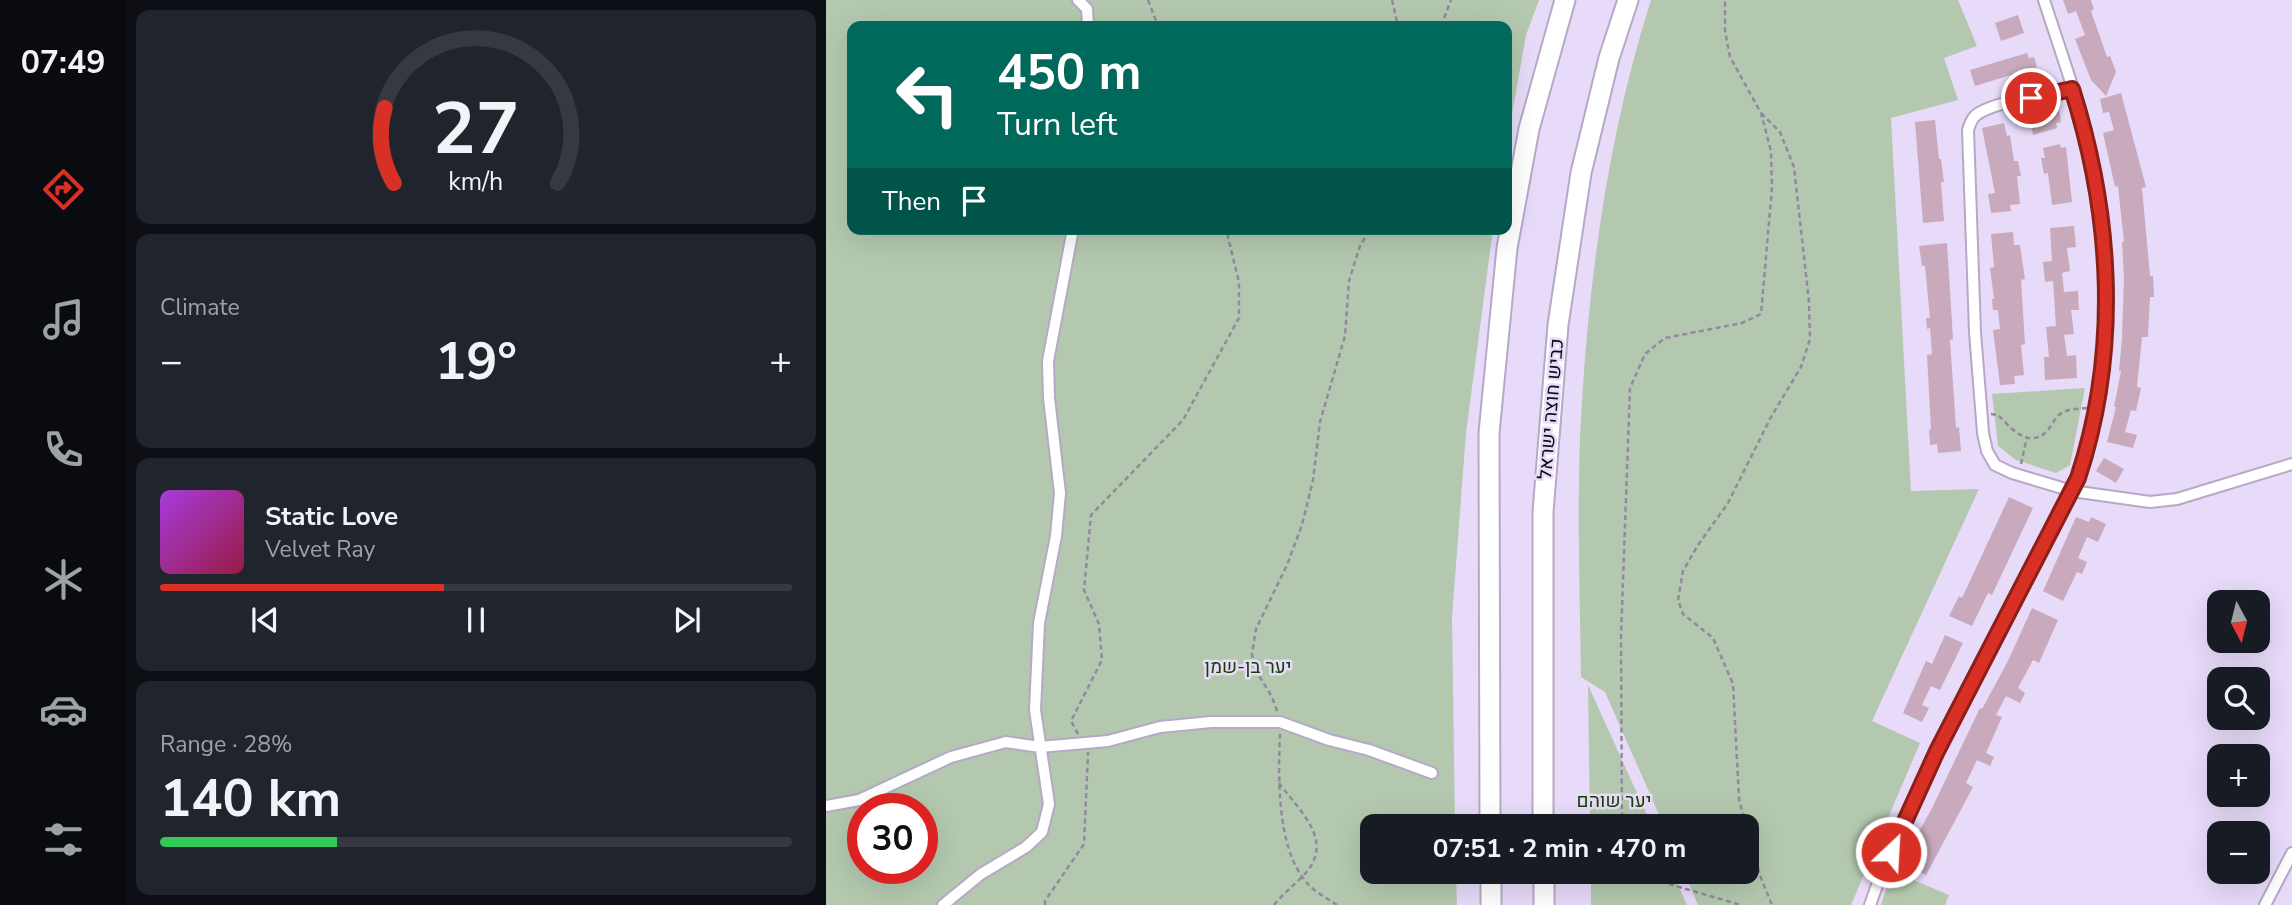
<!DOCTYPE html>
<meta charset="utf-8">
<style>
body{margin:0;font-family:"Nunito Sans",Heebo,sans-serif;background:#20242c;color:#f1f3f6;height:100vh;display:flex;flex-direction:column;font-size:26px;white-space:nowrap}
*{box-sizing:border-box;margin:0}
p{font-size:23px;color:#9ea1a6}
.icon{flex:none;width:38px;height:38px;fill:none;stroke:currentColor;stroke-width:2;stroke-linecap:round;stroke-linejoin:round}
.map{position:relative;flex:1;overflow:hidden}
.drawer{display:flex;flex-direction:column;gap:10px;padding:10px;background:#0d0f14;width:700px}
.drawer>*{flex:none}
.guide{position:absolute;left:21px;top:21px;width:665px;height:214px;border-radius:14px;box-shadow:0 7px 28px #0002;background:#00695c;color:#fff;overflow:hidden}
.needle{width:46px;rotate:173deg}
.tools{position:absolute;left:1381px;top:590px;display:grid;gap:14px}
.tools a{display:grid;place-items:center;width:63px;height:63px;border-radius:14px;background:#171b24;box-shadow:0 7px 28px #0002;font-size:35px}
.speed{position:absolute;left:21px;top:793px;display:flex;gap:14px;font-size:35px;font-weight:700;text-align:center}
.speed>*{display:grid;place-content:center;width:91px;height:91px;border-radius:50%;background:#171b24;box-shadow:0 7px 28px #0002;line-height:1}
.speed .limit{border:10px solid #d22;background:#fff;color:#111}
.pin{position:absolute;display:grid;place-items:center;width:60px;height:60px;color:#fff;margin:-30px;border:4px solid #fff;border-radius:50%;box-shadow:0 2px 7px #0007}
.me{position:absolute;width:77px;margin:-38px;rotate:25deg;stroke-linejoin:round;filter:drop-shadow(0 0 5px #0008)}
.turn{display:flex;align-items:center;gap:24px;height:147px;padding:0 35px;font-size:32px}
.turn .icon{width:91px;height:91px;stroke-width:2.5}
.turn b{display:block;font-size:49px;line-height:60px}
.then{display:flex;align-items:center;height:66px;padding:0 35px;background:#0003;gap:14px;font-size:26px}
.big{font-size:52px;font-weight:700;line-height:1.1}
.drawer .tile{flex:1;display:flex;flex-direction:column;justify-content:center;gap:10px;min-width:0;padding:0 24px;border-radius:14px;background:#20242c}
.drawer .dial{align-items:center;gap:0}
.dial svg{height:182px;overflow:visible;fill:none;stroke:#363941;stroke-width:7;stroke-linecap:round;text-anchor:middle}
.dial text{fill:#f1f3f6;stroke:none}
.song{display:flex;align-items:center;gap:21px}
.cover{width:84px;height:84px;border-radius:10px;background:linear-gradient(135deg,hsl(280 70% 55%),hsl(340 70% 35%))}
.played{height:7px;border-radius:4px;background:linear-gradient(90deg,#d93025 45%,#363941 45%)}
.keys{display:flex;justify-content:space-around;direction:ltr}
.heat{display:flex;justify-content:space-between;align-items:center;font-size:38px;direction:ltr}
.charge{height:10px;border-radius:5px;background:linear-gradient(90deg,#34c759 28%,#363941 0)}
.trip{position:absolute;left:534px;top:814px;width:399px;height:70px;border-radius:14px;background:#171b24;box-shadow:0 7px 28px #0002;font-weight:700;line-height:70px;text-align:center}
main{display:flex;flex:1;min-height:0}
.tab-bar{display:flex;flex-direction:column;width:126px;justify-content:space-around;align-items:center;background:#090b0e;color:#9ea1a6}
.tab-bar .icon{width:49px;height:49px}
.tab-bar .active{color:#d93025}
.tab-bar b{font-size:32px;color:#f1f3f6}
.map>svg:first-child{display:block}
.green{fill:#b4c8af;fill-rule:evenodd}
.building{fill:#c9aabc}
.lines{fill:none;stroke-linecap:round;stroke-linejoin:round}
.minor-casing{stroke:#b5a9c6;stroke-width:14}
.motorway-casing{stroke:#b5a9c6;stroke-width:23}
.path{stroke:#92899f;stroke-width:2.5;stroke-dasharray:5 3.5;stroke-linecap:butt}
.minor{stroke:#fff;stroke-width:10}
.motorway{stroke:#fff;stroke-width:19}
.route-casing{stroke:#8d1f18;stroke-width:18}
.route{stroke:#d93025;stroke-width:12}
.labels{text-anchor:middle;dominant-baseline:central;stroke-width:5;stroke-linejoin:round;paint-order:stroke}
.street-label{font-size:19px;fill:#0d0913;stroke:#e7dbf9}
.park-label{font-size:19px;fill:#143e03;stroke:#e7dbf9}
</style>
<main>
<nav class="tab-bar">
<b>07:49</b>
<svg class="icon active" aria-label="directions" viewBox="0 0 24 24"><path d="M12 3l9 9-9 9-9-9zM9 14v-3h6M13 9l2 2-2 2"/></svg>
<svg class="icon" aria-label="music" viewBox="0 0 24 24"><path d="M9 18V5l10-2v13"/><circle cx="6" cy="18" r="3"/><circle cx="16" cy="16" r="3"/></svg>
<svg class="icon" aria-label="phone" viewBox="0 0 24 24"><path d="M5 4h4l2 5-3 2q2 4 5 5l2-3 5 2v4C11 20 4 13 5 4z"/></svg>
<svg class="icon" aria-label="climate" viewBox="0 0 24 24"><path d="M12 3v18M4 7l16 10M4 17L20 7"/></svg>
<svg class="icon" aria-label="car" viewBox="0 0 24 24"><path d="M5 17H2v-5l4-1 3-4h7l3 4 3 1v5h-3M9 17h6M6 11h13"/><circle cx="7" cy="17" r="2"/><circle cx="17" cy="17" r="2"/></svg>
<svg class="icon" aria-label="filters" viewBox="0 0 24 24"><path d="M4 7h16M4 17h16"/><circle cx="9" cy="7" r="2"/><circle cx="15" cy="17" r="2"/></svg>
</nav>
<section class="drawer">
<div class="tile dial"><svg viewBox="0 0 100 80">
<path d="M14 69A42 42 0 1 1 86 69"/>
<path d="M14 69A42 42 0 0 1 10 36" stroke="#d93025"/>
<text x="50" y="56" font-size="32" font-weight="700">27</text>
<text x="50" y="72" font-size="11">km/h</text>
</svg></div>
<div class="tile"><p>Climate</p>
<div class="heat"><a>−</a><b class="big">19°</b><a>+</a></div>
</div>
<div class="tile">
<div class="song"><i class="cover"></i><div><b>Static Love</b><p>Velvet Ray</p></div></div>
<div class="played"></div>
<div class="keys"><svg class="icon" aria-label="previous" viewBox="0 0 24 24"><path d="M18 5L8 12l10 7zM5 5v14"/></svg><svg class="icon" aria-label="pause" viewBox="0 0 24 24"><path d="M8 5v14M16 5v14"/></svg><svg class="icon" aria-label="next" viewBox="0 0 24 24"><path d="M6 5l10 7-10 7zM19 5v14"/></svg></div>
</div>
<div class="tile"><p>Range · 28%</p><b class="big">140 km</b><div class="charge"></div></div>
</section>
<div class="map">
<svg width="1466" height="905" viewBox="0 0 1466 905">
<rect width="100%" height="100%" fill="#e7dbf9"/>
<!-- green -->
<path class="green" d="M0 0H713L700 35 681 142V26H26V229H667L640 433 626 617 629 826H546V872H630L631 905H0ZM37 808H96V868H37Z
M825 0H1132L1151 46 1118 58 1132 100 1065 118 1085 491 1153 489 1046 721 1094 743 1025 905H872L858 872H920V826H838L779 692 755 677C754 598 751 518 754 438 761 291 780 141 825 0Z
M1259 388 1244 465 1230 473 1190 460 1172 446 1166 394Z
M762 685 826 826H764Z
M1066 871 1123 895 1119 905H1055Z
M765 872H846L861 905H765Z"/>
<!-- building -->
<path class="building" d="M1237 0H1265L1268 9 1265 11 1281 57 1284 56 1290 72 1280 96 1265 80 1249 39 1259 35 1250 11 1242 14Z
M1192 15 1198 33 1175 41 1169 23Z
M1201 53 1203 58 1208 57 1211 67 1149 86 1144 70Z
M1295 93 1320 187 1316 188 1324 276H1327L1328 297H1324L1322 337H1316L1311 387 1315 388 1310 411 1305 410 1299 432 1311 435 1307 448 1281 442 1290 407H1288L1295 371H1293L1296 338 1298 277 1296 242H1298L1292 186 1289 187 1277 133 1288 130 1283 112 1277 113 1274 99Z
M1233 109 1235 122 1230 123 1231 128 1207 135 1203 115Z
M1109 120 1113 159H1115L1118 182H1115L1118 221 1097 223 1089 122Z
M1178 123 1181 136 1184 135 1188 161H1192L1195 176H1191L1194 204 1184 205 1185 211 1165 213 1162 194 1169 193 1156 128Z
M1234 144 1235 148 1240 147 1246 202 1226 205 1222 173 1218 174 1215 158H1219L1217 148Z
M1248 226 1250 247 1241 248 1244 271 1236 273 1238 292 1252 291 1253 310H1245L1248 334 1238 335 1241 356 1250 355 1251 378 1219 380 1218 357H1223L1220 327 1230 326 1227 281 1219 282 1217 262 1226 261 1224 228Z
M1187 232 1188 245H1194L1199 279 1195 280 1199 344 1195 345 1198 375 1188 376 1189 384 1174 385 1167 330 1174 329 1172 310H1167L1166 299H1168L1164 268 1168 267 1165 234Z
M1121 243 1127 339 1124 340 1130 428 1133 427 1135 451 1112 453 1111 444 1104 445 1103 430 1105 429 1101 355 1106 354 1104 328 1101 329 1100 318H1104L1099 266H1096L1093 246Z
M1278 458 1298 469 1290 483 1270 471Z
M1183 497 1207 508 1166 595 1162 593 1146 626 1123 616 1133 596 1136 598Z
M1250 517 1263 522 1265 517 1280 524 1272 542 1261 537 1252 558 1261 562 1256 574 1251 572 1237 601 1217 591Z
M1206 608 1232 620 1213 663 1207 660 1192 688 1199 693 1194 703 1180 696 1170 715 1176 717 1160 753 1168 757 1164 766 1151 760 1140 783 1147 787 1100 875 1076 863 1106 808 1154 708 1156 709 1182 661Z
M1119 635 1137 643 1114 690 1105 686 1096 705 1103 708 1096 722 1077 713 1100 661 1106 664Z"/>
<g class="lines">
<defs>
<path id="minor" d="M252 0 261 9 262 26
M1246 88C1224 94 1164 102 1149 116 1145 120 1144 124 1142 130L1149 332 1157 433 1161 451 1169 465 1186 473 1246 491 1324 502 1351 499 1466 464
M0 806 33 800 125 757 180 742 214 747 282 741 334 727 385 722H454L503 740 543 750 606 773
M117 905 155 874 200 847 216 832 223 804 209 710 213 623 230 536 234 493 223 398 222 361 247 229
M1044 905 1054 877 1111 751 1252 478C1284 383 1288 277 1270 179 1259 118 1237 59 1218 0
M1439 905 1466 853"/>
<path id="motorway" d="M664 826 663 433 681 248 703 129 739 0
M717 826V512L732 325 755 173 783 58 802 0
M665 872V905
M718 872V905"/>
</defs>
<!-- minor casing -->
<use href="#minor" class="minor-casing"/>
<!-- motorway casing -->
<use href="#motorway" class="motorway-casing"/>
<!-- path -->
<path class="path" d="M322 0 332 26
M566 0 572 26
M615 26 625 0
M1165 414 1172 415C1184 427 1201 448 1219 433 1225 428 1228 419 1233 415 1241 408 1252 409 1261 408
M1195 464 1201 437
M451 711 446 697 427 666 426 653 430 629 461 565 476 525 487 480 494 422 519 336 523 281 534 246 544 229
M252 734 245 721 276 660 273 624 258 590 265 515 357 420 413 318V282L400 229
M454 734C452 776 451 843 477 878 485 890 499 897 511 905
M796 826 795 636 804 388 819 354 839 338 916 323 935 314 946 188 945 151 935 113 904 57 899 31V0
M920 826 913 799 907 684 887 638 857 614 852 600 857 571 872 545 902 503 945 417 975 367 984 339 983 302 968 167 954 132 936 114
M920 827 935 878 946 905
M802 872 915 905
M219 905V901L258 844 262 752
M448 905C457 894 466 887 476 877 511 842 475 813 453 783"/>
<!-- minor -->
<use href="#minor" class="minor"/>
<!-- motorway -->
<use href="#motorway" class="motorway"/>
</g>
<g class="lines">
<defs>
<path id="route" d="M1065 852 1111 751 1252 478C1294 351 1286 215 1246 89L1205 98"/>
</defs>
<!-- route casing -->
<use href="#route" class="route-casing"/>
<!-- route -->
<use href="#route" class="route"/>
</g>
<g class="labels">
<!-- street labels -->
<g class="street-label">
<text transform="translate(725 409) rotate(-85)">כביש חוצה ישראל</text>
</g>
<!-- park labels -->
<g class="park-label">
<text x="422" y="667">יער בן-שמן</text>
<text x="788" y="801">יער שוהם</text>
</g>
</g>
</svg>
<div class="tools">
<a><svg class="needle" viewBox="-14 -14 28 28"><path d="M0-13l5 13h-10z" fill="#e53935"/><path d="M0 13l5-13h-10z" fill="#9ea1a6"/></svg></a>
<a><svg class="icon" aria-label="search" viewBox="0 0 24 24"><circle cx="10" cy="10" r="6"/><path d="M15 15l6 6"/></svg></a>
<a>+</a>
<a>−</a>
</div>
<div class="speed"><div class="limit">30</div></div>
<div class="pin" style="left:1205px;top:98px;background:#d93025"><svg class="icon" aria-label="arrive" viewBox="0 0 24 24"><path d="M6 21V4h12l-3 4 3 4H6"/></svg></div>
<svg class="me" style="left:1065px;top:852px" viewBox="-20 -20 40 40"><circle r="17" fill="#d93025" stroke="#fff" stroke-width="3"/><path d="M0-11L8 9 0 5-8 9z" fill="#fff"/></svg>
<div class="trip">07:51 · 2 min · 470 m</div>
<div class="guide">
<div class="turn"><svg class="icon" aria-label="left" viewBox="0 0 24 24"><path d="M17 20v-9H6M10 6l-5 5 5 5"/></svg><div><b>450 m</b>Turn left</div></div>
<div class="then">Then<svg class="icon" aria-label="arrive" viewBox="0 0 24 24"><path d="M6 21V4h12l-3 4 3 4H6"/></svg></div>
</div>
</div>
</main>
